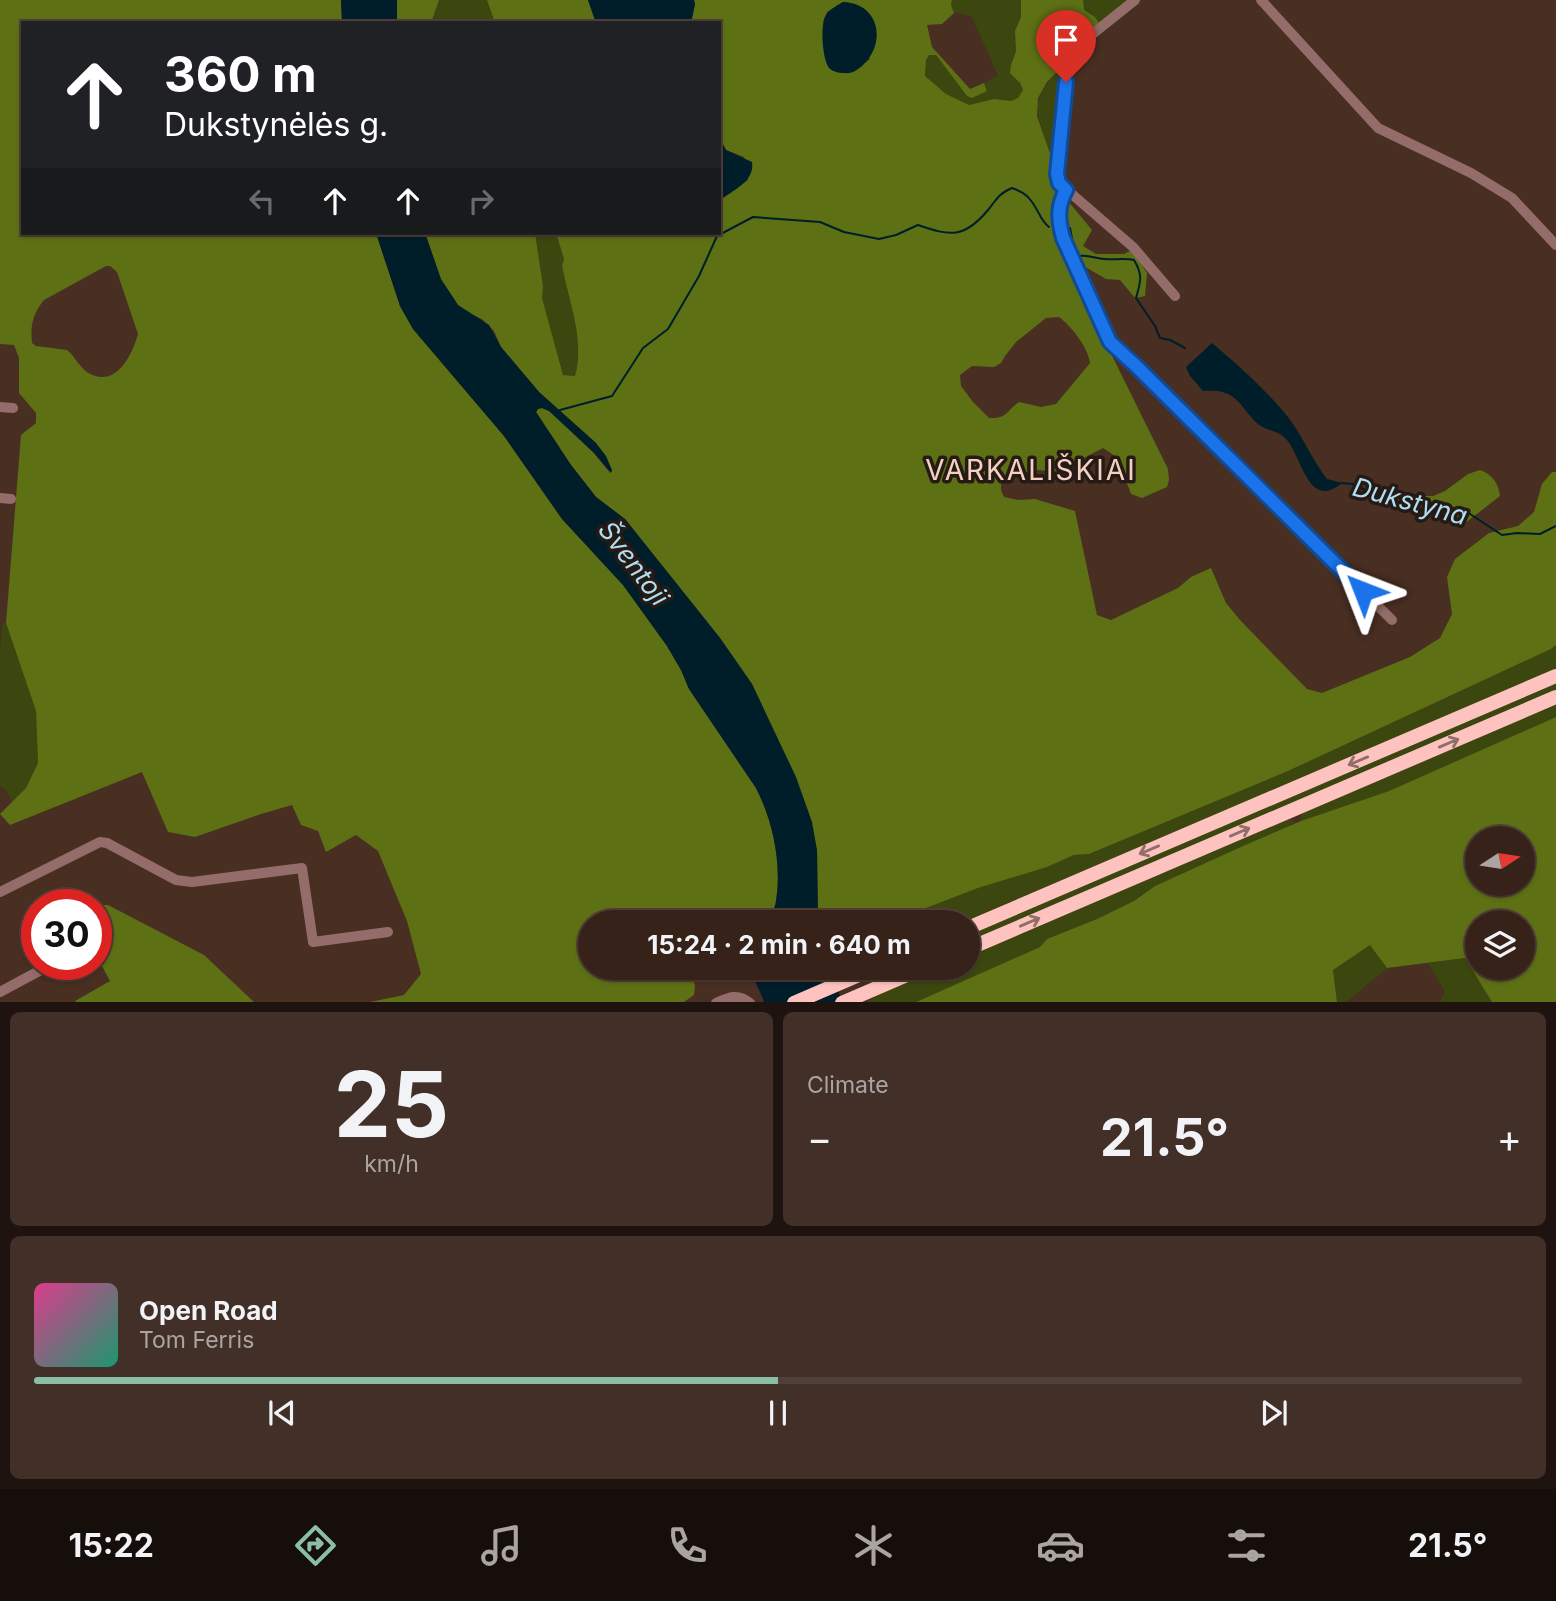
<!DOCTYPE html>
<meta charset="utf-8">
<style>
body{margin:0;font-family:Inter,sans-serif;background:#422f27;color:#f1f3f6;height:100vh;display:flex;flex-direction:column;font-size:26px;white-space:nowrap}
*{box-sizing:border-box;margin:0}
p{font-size:23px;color:#aaa4a2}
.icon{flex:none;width:38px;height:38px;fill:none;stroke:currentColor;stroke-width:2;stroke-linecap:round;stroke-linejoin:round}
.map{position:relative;height:1002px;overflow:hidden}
.panel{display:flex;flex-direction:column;gap:10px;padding:10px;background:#1e130e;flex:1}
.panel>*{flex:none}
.top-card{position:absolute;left:21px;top:21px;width:700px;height:214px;border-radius:0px;box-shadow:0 2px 5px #0004,0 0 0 2px #513f39;background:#202124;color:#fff;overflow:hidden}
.needle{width:46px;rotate:78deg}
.tools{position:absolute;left:1465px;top:826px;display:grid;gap:14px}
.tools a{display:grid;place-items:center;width:70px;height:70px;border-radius:50%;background:#37221a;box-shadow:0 2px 5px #0004,0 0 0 2px #513f39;font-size:35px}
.speed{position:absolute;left:21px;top:889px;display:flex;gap:14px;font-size:35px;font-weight:700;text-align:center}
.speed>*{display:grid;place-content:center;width:91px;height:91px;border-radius:50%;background:#37221a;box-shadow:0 2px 5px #0004,0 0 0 2px #513f39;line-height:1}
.speed .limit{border:10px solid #d22;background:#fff;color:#111}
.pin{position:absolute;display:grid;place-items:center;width:60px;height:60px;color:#fff;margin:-72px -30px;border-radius:50% 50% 50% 0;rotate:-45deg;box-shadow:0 0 7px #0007}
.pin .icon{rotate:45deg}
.me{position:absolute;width:77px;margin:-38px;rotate:315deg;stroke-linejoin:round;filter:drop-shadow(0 0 5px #0008)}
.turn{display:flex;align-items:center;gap:24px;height:147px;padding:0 28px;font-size:32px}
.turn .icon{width:91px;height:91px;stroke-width:2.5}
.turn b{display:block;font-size:49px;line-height:60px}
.lanes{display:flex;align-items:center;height:66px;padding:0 28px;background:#0003;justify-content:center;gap:35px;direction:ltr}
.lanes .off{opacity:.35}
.big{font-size:52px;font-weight:700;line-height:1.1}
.panel .widget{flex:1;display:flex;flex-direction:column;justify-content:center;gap:10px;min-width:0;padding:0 24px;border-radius:10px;background:#422f27}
.panel .dial{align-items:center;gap:0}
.dial b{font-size:91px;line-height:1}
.song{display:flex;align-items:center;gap:21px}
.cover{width:84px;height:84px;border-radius:10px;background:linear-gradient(135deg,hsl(330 70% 55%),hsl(160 70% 35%))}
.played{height:7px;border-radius:4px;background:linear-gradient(90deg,#8abfa5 50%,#513f39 50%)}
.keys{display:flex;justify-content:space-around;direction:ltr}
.heat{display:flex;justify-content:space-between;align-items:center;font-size:38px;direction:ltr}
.panel .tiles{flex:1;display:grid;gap:10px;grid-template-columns:1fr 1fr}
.widget:last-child{grid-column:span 2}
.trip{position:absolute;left:578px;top:910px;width:402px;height:70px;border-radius:35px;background:#37221a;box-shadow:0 2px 5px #0004,0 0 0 2px #513f39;font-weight:700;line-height:70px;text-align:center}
.menu{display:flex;height:112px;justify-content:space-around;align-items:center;background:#160e0a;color:#aaa4a2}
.menu .icon{width:49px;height:49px}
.menu .active{color:#8abfa5}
.menu b{font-size:32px;color:#f1f3f6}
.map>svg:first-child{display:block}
.green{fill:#3b470e}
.forest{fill:#5d7014;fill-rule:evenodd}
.water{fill:#001d2a}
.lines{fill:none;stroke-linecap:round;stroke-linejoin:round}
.stream{stroke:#001d2a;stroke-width:2}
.minor{stroke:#946d6a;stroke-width:10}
.highway{stroke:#fec3bf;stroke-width:14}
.oneway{stroke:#926e6a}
.route-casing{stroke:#114b97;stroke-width:18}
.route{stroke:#1a73e8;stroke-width:12}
.labels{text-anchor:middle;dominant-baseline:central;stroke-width:7;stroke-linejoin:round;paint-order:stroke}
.water-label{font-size:26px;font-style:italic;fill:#afdef4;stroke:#261a14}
.quarter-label{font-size:28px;letter-spacing:2px;fill:#f4d0c1;stroke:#261a14}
</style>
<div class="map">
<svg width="1556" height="1003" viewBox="0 0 1556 1003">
<rect width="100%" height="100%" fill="#492e22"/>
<!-- green -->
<path class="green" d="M439 0H487L495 23H431Z
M952 0H1021V17L1015 31 1016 51 1011 65 1023 90 1018 99 1010 101 994 99 969 105 946 94 925 76 926 60 929 55H936L967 96 987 91 984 83 998 76 972 17 954 12 951 5Z
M1083 0H1130L1099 23 1095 17 1083 10Z
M1063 66 1051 156C1037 110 1025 104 1063 66Z
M535 233H556L564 260 562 266C569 302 585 340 575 376L563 375 542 298 543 286Z
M2 623H6L36 711 38 763 26 788 13 803 5 789 0 786V653Z
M1556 645V669L963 922H878L900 914 926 908 978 888 1047 867 1074 855 1089 854 1288 771 1551 649Z
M1556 681V691L968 943V933Z
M1556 704V717L1389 791 1301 821V815L1306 811Z
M1286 820H1291L1295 823 1155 886 1134 901 1097 919 1047 939 1040 947 916 1002 864 1003 872 999V997L941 968H968V956Z
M1370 944 1387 968 1345 1003 1337 1002 1333 970Z
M1465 958 1492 1002H1439L1445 992 1428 963Z"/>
<!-- forest -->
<path class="forest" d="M0 0H341L342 23H23V233H376L400 306 413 329 504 436 562 519 623 585 667 646 681 670 689 689 756 788C773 821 782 864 776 901 775 908 771 916 769 922H718L705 917 696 920 693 922H590V968H689L695 985 694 995 684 1002H370L404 995 421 974 407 921 378 851 356 835 326 852 318 831 301 825 292 805 261 814 195 837 168 832 142 772 10 825 0 814 26 788 38 763 36 711 6 623 21 435 36 423V413L19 393V358L14 345 0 344ZM106 266H110L117 272 138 334C132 355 117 387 90 374 80 369 75 356 67 350L36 346 32 343C30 326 33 313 44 300Z
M397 0H439L431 23H397Z
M487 0H588L596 23H495Z
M694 0H952L951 5 954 13 942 24 927 25 932 47 970 89 984 83 987 91 972 98 967 96 936 55H929L926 60 925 76 946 94 969 105 994 99 1011 101 1018 98 1023 90 1020 83 1010 73 1011 65 1016 51 1015 31 1021 17V0H1083L1084 10 1095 17 1099 23 1065 48 1063 66 1047 82 1038 98 1037 116 1051 156 1054 178 1068 201 1092 230 1083 246 1096 254H1124L1132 250 1147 273 1145 296 1135 298 1120 280 1106 279 1087 268 1080 269 1076 278 1091 313 1168 469 1169 480 1167 487 1142 498 1131 494 1118 458 1103 448 1057 472 1039 470 1015 474 1001 482V490L1004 497 1018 500 1035 499 1075 511 1097 615 1111 620 1178 588 1191 577 1211 568 1226 603 1240 620 1307 689 1322 693 1410 657 1440 638 1452 614 1447 577 1455 559 1489 533 1518 526 1534 512 1542 484 1552 472H1556V645L1551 649 1288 771 1089 854 1074 855 1047 867 978 888 926 908 900 914 878 922H818L817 850 775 734 752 684 720 638 625 519 596 497 571 465 536 412 538 409 542 408 549 411 560 420 594 453 610 473 596 443 539 392 501 347 494 331 482 319 466 312 458 305 441 280 425 233H535L543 286 542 298 563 375 575 376C585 340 569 302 562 266L564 259 556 233H719V201L748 180 744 157 726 150 719 137V23H691L695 4ZM843 2 870 59 865 63 823 22 827 12ZM1059 317C1071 326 1088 347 1090 363L1056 404 1041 407 1019 402C1006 411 1007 419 989 418L973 402 961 386 960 375 972 366 994 367 1001 363 1005 356 1016 342 1046 318Z
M1480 470C1492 474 1499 484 1500 496L1464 524C1443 524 1439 512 1422 507 1417 505 1411 507 1405 507 1392 509 1383 505 1372 499L1371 493 1375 491 1394 496H1433L1445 491 1468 474Z
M1556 717V1002H1492L1465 958 1387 968 1370 945 1333 970 1337 1002H916L1040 947 1047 939 1097 919 1134 901 1155 886 1243 846 1301 821 1389 791ZM1522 838V884H1477V838ZM1522 922V968H1477V922Z
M96 905H108L204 955 254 1002H76L75 1001 110 981 96 955Z"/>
<!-- water -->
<path class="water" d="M341 0H397V23H342Z
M588 0H694L695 4 691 23H596Z
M843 2C879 3 887 42 863 65 857 70 853 74 844 73 839 73 833 72 829 68 822 59 820 24 826 15 830 9 838 5 843 2Z
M719 137 726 150 752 162C755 182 733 190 719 201Z
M376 233H425L441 279 458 305 489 325 501 347 539 392 596 443 606 456 612 470 611 473 594 453 549 411 542 408 538 409 536 412 571 465 596 497 625 519 720 638 752 684 796 777 812 822 817 850 818 922H769C771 916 775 908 776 901 782 864 773 821 756 788L689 689 681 670 667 646 623 585 562 519 504 436 413 329 400 306Z
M1212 343C1238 365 1273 396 1293 424 1305 442 1314 462 1327 479L1342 483C1307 512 1302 454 1285 438 1278 431 1269 431 1261 426 1247 417 1241 398 1225 393 1219 390 1210 391 1203 391L1190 376 1186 367Z
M753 968H831L842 1002H764C760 989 753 982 753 968Z"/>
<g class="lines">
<!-- stream -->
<path class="stream" d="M1066 228H1070L1073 244 1080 256C1089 255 1095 258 1104 259 1114 260 1124 258 1134 260 1143 275 1141 281 1136 298L1155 326 1160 338 1170 340 1185 348
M560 410 612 396 643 348 668 329 699 276 717 236 753 217 820 222 844 232 879 239 896 235 918 225C950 236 964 239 988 210 998 198 997 195 1012 188 1020 191 1027 194 1032 202 1039 211 1040 220 1049 227
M1341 483 1352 484 1387 500 1402 502 1423 501 1443 505 1467 512 1502 535 1517 533 1540 534 1556 526"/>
<!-- minor -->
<path class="minor" d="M1135 0 1070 52 1067 61 1057 174 1059 183 1133 247 1175 296
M1261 0 1378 128 1471 173 1512 198 1556 245
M1066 190C1057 207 1058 219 1063 238L1110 342 1136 366 1392 620
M0 407 13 408
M0 498 11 499
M0 892 100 842 107 843 176 880 192 882 302 868 313 942 388 932
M0 992 52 964
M716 1003C729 997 738 993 750 1003"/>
<!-- highway -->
<path class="highway" d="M968 928 1556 676
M968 949 1556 697
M794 1003 875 968
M842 1003 923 968"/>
</g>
<!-- one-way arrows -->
<defs><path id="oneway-shaft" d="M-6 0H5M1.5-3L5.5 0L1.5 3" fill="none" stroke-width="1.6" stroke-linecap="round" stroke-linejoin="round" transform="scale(1.75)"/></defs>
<g class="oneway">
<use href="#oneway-shaft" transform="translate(1449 743) rotate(-23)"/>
<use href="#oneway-shaft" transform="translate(1358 761) rotate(157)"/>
<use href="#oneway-shaft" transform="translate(1240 832) rotate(-23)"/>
<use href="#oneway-shaft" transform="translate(1149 850) rotate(157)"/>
<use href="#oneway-shaft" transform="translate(1030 922) rotate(-23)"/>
</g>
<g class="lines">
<defs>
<path id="route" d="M1066 82 1057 174 1059 183 1066 190C1057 207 1058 219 1063 238L1110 342 1136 366 1363 591"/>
</defs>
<!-- route casing -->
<use href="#route" class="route-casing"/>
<!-- route -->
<use href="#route" class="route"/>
</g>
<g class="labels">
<!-- water labels -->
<g class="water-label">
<text transform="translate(1410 501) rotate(15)">Dukstyna</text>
<text transform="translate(634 563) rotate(53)">Šventoji</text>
</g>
<!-- quarter labels -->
<g class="quarter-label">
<text x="1031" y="470">VARKALIŠKIAI</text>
</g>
</g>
</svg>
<div class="tools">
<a><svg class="needle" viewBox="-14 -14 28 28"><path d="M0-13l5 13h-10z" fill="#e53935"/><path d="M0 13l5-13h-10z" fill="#aaa4a2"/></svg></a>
<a><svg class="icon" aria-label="layers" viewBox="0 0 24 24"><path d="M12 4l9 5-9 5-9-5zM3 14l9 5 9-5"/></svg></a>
</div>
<div class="speed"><div class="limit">30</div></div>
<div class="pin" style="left:1066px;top:82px;background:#d93025"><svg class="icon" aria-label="arrive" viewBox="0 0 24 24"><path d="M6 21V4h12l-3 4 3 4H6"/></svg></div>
<svg class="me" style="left:1363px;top:591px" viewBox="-20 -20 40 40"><path d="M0-17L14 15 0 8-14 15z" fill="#1a73e8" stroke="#fff" stroke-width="4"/></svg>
<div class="trip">15:24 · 2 min · 640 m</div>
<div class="top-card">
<div class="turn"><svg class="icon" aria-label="ahead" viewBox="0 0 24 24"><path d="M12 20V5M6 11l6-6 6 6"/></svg><div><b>360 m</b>Dukstynėlės g.</div></div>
<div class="lanes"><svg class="icon off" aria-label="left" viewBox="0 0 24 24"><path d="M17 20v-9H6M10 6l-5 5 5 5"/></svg><svg class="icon" aria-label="ahead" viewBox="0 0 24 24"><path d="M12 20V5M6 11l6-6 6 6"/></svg><svg class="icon" aria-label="ahead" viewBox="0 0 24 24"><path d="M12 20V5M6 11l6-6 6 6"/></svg><svg class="icon off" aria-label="right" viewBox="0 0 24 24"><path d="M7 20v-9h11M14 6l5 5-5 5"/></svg></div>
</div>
</div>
<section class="panel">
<div class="tiles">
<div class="widget dial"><b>25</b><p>km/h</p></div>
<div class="widget"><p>Climate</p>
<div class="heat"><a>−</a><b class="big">21.5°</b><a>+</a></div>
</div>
<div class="widget">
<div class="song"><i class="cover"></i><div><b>Open Road</b><p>Tom Ferris</p></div></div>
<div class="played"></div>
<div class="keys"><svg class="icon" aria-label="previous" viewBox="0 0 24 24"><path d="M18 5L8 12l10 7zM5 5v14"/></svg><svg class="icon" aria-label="pause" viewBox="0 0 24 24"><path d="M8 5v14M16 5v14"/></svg><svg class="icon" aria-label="next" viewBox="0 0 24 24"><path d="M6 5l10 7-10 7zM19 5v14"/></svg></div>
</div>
</div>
</section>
<nav class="menu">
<b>15:22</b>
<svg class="icon active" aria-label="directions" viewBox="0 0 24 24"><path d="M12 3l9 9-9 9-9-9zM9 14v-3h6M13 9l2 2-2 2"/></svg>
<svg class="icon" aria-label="music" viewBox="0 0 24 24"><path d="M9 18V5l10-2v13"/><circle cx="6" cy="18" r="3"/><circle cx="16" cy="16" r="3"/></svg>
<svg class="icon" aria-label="phone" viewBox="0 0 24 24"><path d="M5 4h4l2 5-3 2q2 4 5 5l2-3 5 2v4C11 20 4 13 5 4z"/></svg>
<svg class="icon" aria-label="climate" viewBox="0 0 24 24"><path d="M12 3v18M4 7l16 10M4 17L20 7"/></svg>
<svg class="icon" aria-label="car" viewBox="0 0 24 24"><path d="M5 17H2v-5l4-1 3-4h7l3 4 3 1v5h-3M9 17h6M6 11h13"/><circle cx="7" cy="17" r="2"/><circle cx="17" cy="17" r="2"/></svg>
<svg class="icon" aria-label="filters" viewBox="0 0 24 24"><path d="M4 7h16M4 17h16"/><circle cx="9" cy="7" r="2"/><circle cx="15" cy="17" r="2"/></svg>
<b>21.5°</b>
</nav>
